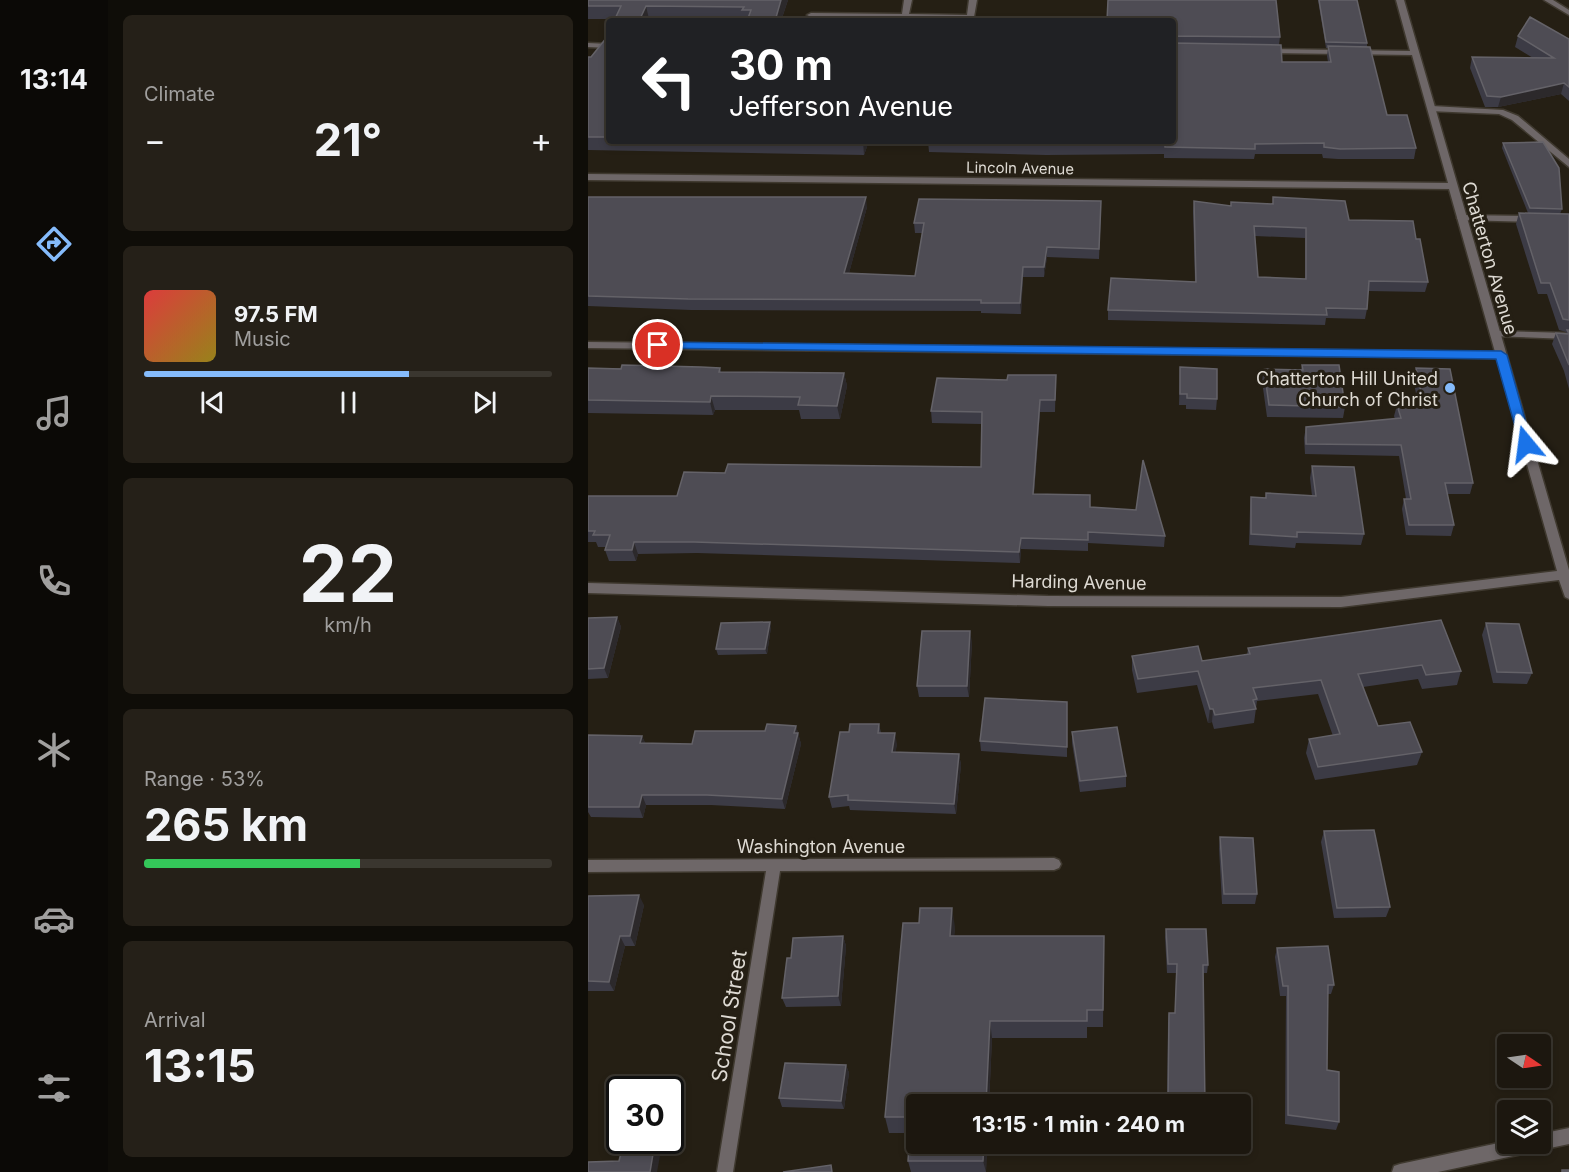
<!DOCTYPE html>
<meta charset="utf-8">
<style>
body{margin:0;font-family:Inter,sans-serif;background:#252018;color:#f1f3f6;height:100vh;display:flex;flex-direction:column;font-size:22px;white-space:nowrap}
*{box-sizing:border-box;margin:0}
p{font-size:20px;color:#a09f9e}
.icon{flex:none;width:33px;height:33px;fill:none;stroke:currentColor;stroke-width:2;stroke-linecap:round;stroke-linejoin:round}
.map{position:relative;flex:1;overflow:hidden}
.panel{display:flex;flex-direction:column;gap:15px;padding:15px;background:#0f0d08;width:480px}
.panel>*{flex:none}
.guide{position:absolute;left:18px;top:18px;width:570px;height:126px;border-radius:6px;box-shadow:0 3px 9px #0003,0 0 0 2px #3a362f;background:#202124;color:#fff;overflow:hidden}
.needle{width:39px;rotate:103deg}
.tools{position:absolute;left:909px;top:1034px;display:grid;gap:12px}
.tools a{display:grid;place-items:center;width:54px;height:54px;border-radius:6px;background:#1c170f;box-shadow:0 3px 9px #0003,0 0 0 2px #3a362f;font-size:30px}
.speed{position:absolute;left:18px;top:1076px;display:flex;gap:12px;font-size:30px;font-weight:700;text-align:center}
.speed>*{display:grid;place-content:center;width:78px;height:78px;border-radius:50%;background:#1c170f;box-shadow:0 3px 9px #0003,0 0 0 2px #3a362f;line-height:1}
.speed .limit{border:3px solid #111;border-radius:9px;background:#fff;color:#111}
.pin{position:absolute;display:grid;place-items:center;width:51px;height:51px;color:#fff;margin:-26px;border:3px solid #fff;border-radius:50%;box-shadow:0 2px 6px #0007}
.me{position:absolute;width:66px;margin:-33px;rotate:344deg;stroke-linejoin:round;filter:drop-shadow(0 0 4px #0008)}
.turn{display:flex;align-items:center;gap:21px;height:126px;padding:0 24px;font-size:27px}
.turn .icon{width:78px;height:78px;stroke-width:2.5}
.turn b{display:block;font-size:42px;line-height:51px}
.big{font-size:45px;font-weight:700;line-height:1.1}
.panel .tile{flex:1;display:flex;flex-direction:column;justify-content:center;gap:9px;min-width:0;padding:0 21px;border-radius:9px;background:#252018}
.panel .dial{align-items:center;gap:0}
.dial b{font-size:78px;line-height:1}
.song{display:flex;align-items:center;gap:18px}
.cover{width:72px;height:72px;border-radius:9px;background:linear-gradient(135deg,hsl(0 70% 55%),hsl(50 70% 35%))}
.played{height:6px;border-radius:3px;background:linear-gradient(90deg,#85bbfb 65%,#3a362f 65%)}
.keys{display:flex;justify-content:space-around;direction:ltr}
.heat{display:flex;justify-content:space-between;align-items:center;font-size:33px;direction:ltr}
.charge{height:9px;border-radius:4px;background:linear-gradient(90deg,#34c759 53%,#3a362f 0)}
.trip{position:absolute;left:318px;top:1094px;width:345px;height:60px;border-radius:6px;background:#1c170f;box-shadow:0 3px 9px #0003,0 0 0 2px #3a362f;font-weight:700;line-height:60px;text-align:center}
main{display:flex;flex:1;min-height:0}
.dock{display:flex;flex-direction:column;width:108px;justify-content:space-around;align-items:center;background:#0b0906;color:#a09f9e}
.dock .icon{width:42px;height:42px}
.dock .on{color:#85bbfb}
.dock b{font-size:27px;color:#f1f3f6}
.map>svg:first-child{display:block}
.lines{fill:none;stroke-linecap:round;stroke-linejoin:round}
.service-casing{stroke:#3f392f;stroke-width:3}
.minor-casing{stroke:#3f392f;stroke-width:3}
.service{fill:#6e6768;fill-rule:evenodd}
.minor{fill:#6e6768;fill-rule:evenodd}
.wall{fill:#3c3b45;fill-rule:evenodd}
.shaded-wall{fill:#2c292b}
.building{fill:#4e4c54;stroke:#646268;stroke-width:1.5;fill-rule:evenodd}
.route{fill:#1a73e8;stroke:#114b97;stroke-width:1.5}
.poi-dot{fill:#85bbfb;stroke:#251f14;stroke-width:2}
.labels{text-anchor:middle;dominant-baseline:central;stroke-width:6;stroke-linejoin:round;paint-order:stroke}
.far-street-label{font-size:15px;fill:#dedad3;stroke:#251f14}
.street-label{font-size:18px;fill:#dedad3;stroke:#251f14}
.poi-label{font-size:18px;fill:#dedad3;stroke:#251f14;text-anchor:end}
.near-street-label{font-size:21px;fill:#dedad3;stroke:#251f14}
</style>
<main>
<nav class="dock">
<b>13:14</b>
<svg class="icon on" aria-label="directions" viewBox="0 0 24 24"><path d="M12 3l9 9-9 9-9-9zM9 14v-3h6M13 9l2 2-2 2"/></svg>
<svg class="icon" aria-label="music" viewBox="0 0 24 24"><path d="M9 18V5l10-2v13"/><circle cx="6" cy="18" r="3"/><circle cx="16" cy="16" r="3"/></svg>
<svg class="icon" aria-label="phone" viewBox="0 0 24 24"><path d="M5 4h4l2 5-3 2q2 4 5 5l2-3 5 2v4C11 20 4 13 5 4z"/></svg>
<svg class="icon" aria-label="climate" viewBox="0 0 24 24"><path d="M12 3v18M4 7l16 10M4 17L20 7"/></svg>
<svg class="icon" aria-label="car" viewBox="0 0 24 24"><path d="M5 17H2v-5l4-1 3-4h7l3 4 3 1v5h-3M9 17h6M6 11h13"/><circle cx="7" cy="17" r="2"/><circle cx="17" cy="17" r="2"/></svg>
<svg class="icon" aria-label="filters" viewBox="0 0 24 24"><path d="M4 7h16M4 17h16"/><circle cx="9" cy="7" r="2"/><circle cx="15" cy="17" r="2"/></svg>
</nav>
<section class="panel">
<div class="tile"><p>Climate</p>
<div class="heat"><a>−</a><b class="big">21°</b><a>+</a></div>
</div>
<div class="tile">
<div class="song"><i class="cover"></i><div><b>97.5 FM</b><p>Music</p></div></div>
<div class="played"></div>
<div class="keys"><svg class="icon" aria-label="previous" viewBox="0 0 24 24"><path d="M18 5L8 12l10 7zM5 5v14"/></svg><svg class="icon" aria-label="pause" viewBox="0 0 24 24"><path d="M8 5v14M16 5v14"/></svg><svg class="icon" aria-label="next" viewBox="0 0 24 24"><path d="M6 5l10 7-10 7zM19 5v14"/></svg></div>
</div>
<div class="tile dial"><b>22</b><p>km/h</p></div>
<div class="tile"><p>Range · 53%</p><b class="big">265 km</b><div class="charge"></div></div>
<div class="tile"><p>Arrival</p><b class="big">13:15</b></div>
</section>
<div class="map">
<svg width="981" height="1172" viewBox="0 0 981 1172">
<rect width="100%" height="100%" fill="#251f14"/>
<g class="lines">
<defs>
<path id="service" d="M316 0H324L321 14 379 15 381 0H389L386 17 382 19H320V21H312L313 18 223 17 219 15 223 13 314 14Z
M844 106 915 110 930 116 981 159V167L924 120 911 114 841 111V107Z
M874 215 944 216 949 219 944 222 871 220 869 218Z
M907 331 981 333V339L903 336V332Z"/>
<path id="minor" d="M808 0H816L981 570V599L977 597 971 580 753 607 460 606 0 593V583L460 596 753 597 969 571 909 358 0 348V342L907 352 861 189 0 180V174L860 183 824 55 677 53 673 51 677 49 822 51Z
M956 0H965L981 10V15Z
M0 43 21 44V48L0 47Z
M466 858 471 860 473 864 471 868 466 870 192 871 145 1172H129L178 871 0 872V860Z
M981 1128V1144L850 1172H804L806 1166 812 1164 920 1141V1143H952V1134Z"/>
</defs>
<!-- service casing -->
<use href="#service" class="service-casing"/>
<!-- minor casing -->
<use href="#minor" class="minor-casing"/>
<!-- service -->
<use href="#service" class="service"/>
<!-- minor -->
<use href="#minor" class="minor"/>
</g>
<!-- wall -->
<path class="wall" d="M0 0H200L193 21H157L156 19H0Z
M730 0H769L779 43V46L799 115 828 148 826 159H750L735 158 734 154H667L666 159 576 158V154L458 155 341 152 340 141H585V21L692 37 691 45 694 62H740L739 56 740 48H738Z
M21 32V141H281L276 155 0 150V57H3L19 37Z
M930 36 981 39V101L973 94 910 107H897L882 68 884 57 945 58 927 47Z
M915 143 974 209 972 214H981V389L976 371 964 344 968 333 978 334V332L971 330 959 294H950L928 224 931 213H940L914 148Z
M0 197 279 207 261 273 327 276 334 233H327L326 223 513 211 511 259 459 257 456 277H435L433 314 393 313V311L103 310 0 306Z
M685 197 761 220 828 239 840 282 837 292 780 291 779 309 777 319 738 318 737 325 520 320V310L607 282 605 211 606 201 642 206 685 204ZM667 236 717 238V279L670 277Z
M714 365 757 407 755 418 679 417 674 381 676 369 713 370Z
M592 367 629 399 628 410 598 409V405H591Z
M0 368H132L133 372 256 373 259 386 252 419H213L211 410H127L125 415 0 413Z
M828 368 885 483 882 494H859L866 525 863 536 818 535 814 509 816 499H818L811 456 717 454 716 438 718 427 807 419 806 416 809 405 830 403 825 379Z
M468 375 467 412H452L446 494 502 507 577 536 576 547 500 543V551L433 549 432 563 109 553 50 554 48 561H21L17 550 18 547H10L8 542H0V496H89L137 473 393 467V424L344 423 343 411 419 380Z
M724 466 776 534 773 545 708 543 707 548 661 545 662 508 663 497 678 498V493L724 496 722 478Z
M29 617 33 627 20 678 0 679V618Z
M853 620 873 671 869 685 834 689 830 679 775 687 790 726 834 752 829 765 727 780 718 753 721 739 745 736 730 694 669 701 666 723 626 729 624 722 620 723 609 685 549 693 544 670V656L614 661 659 655 660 648Z
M898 623 944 673 939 684 905 683 894 635Z
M183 627 179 654 130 655 128 649Z
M384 642 381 697H331L329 686Z
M479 702V757L393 751 392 741Z
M291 724 293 733 309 744 307 753 371 754 373 765 368 814 262 810 261 806 244 808 241 797 261 732Z
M208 726 213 744 197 809 123 805H58L55 818 3 817 0 812V735L54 736 57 743 104 744Z
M484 732 538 776V787L492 792 484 743Z
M736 831 802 907 798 917 746 918 733 842Z
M632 837 669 894 667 904H634L631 848Z
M0 897 56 905 47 946H37L26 991H0Z
M367 927 366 936H516L515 1027H499V1038H404L401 1104H328V1143H399L398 1172H323L320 1161 322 1133H301L297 1117Z
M578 929 620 965 619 973H615L617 1104H579L580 1021 581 1013H587L588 973H579L577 937Z
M255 936 258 946 253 1006 198 1007 194 998Z
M689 948 746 985 743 994H739V1070L751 1122 748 1130 697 1124 698 996H692L687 957Z
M258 1065 261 1073 256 1109 194 1107 191 1098Z"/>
<!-- shaded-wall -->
<path class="shaded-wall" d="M193 0H200L193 21H187Z
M58 6 61 19 60 21H51Z
M976 83 973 94 910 107 913 97Z
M275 141H281L276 155Z
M278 197 279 207 258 284 256 273Z
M459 247V257L456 277V267Z
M435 267V277L433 314 432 303Z
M256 373 259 386 252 419 249 406Z
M123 396 127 410 125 415 122 402Z
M452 400V412L445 505V494Z
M433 538V549L432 563 431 552Z
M46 542 50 554 48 561 44 550Z
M29 617 33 627 20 678 16 668Z
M182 622 183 627 179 654 177 649Z
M382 631 384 642 381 697 379 686Z
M622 709H625L624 722 620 723Z
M208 726 213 744 197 809 194 799Z
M307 733 309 744 306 763 304 752Z
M54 736 59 746 52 743Z
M371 754 373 765 368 814 366 804Z
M54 795 58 805 55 818 51 807Z
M51 895 56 905 47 946 42 936Z
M364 908 367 927 365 954 362 936Z
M32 936 37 946 26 991 21 982Z
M255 936 258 946 253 1006 250 996Z
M402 1021 404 1038 401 1104H398Z
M258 1065 261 1073 256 1109 253 1101Z
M396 1143H399L398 1172 395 1161Z
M66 1148 72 1156 69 1172H62Z"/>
<!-- building -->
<path class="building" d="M0 0H193L187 21H159L163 10H154L156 7 58 6 51 21H26L33 6H0Z
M520 0H688L692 37 586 36 585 38V21H519Z
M731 0H769L779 43 738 42Z
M942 17 981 39V87L976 83 913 97 899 96 884 57 966 58 930 36Z
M21 32V137H0V57H3L19 37Z
M585 43 693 45 694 62H743L740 46 782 47 799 115H819L828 148 752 149 736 147V143L667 144V149L577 147V144L458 145 340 141H585Z
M955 142 971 168 974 209 942 208 915 143Z
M0 197H278L256 273 327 276 336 223H326L331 199 513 201 511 249 459 247 456 267H435L432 303H393V300L100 299 0 296Z
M685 197 757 201 761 220 825 221 828 239H832L840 282 781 281 779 309 738 308 739 315 520 310 523 278 608 282 606 201 643 206V202L685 204ZM666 226 718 228V279L670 277Z
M931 213 981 214V320L975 319 962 283H953Z
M979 330H981V365L968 333 981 334Z
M34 365 113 367 132 368 131 372 256 373 249 406 210 405 212 397 123 396 122 402 0 400V368L33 369Z
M714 365H751L757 407 681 405 676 369 715 370Z
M592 367 629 369V399L599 398V394H592Z
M828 368 862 369 885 483H857L866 525H821L816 499H823L813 445 718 444V427L813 418 809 405 835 402Z
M420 375H468L467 400H452L445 494 502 495V507L548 510 555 460 577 536 500 532V540L433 538 431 552 106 542H46L44 550H17L22 535H5L7 531H0V496H89L96 472 137 473 140 464 393 467 394 412 343 411 349 378 419 380Z
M724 466 766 467 776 534 709 532V537L663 534V497L678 498V493L728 496Z
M29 617 16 668 0 669V618Z
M853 620 873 671 838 675 834 665 770 674 790 726 822 722 834 752 730 767 721 739 752 734 733 680 665 688 669 699 665 700 668 709 627 715 625 709H622L610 671 550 679 544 656 610 646 614 661 662 654 660 648Z
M182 622 177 649H128L133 623Z
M898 623 931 624 944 673 909 672Z
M334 631H382L379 686H329Z
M397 698 479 702V747L392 741Z
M179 724 208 726 206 733H210L194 799 119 795H54L51 807H0V735L54 736 52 743 104 744 107 731H177Z
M262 724H291L290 733H307L304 752 371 754 366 804 260 800V795L241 797 252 732H261Z
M529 727 538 776 492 781 484 732Z
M786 830 802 907 749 908 736 831Z
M632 837 665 838 669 894H636Z
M51 895 42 936H32L21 982 0 981V896Z
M332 908H364L362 936H516L515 1010H499V1021H402L398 1104H328V1143H396L395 1161H320L323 1117H297L315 923H331Z
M578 929H618L620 965H615L617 1104H580L581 1013H587L589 964H580Z
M255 936 250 996 194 998 199 958H203L205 938Z
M740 946 746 985H740L739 1070 751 1072V1122L700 1115V986H695L689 948Z
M197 1063 258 1065 253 1101 191 1098Z
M66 1148 62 1172H0V1162L31 1161 34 1149Z
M243 1165 244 1172H195Z
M974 1170H981V1172H974Z"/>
<!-- route -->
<path class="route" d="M70 342 913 351 919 355 944 444 938 448 932 444 908 359 66 348V343Z"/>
<!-- markers -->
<circle class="poi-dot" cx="862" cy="388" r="6"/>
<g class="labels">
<!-- far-street labels -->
<g class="far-street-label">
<text transform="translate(432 168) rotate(1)">Lincoln Avenue</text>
</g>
<!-- street labels -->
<g class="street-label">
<text transform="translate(902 258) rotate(74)">Chatterton Avenue</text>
<text transform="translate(491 582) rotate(1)">Harding Avenue</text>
<text x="233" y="846">Washington Avenue</text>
</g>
<!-- poi labels -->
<g class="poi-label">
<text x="850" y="378">Chatterton Hill United<tspan x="850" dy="21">Church of Christ</tspan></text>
</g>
<!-- near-street labels -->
<g class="near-street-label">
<text transform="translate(141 1016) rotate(-81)">School Street</text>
</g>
</g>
</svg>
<div class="tools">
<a><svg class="needle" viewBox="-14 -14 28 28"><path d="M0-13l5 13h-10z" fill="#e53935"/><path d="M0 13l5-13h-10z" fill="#a09f9e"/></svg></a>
<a><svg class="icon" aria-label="layers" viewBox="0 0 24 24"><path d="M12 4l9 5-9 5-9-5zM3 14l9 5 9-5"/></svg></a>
</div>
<div class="speed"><div class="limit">30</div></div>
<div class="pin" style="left:70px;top:345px;background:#d93025"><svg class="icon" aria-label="arrive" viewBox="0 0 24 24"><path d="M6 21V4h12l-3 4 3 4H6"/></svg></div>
<svg class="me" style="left:938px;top:444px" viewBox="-20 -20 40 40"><path d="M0-17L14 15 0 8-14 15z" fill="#1a73e8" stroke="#fff" stroke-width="4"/></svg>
<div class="trip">13:15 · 1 min · 240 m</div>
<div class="guide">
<div class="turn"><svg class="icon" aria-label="left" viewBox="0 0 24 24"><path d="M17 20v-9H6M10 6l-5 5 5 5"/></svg><div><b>30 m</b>Jefferson Avenue</div></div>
</div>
</div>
</main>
